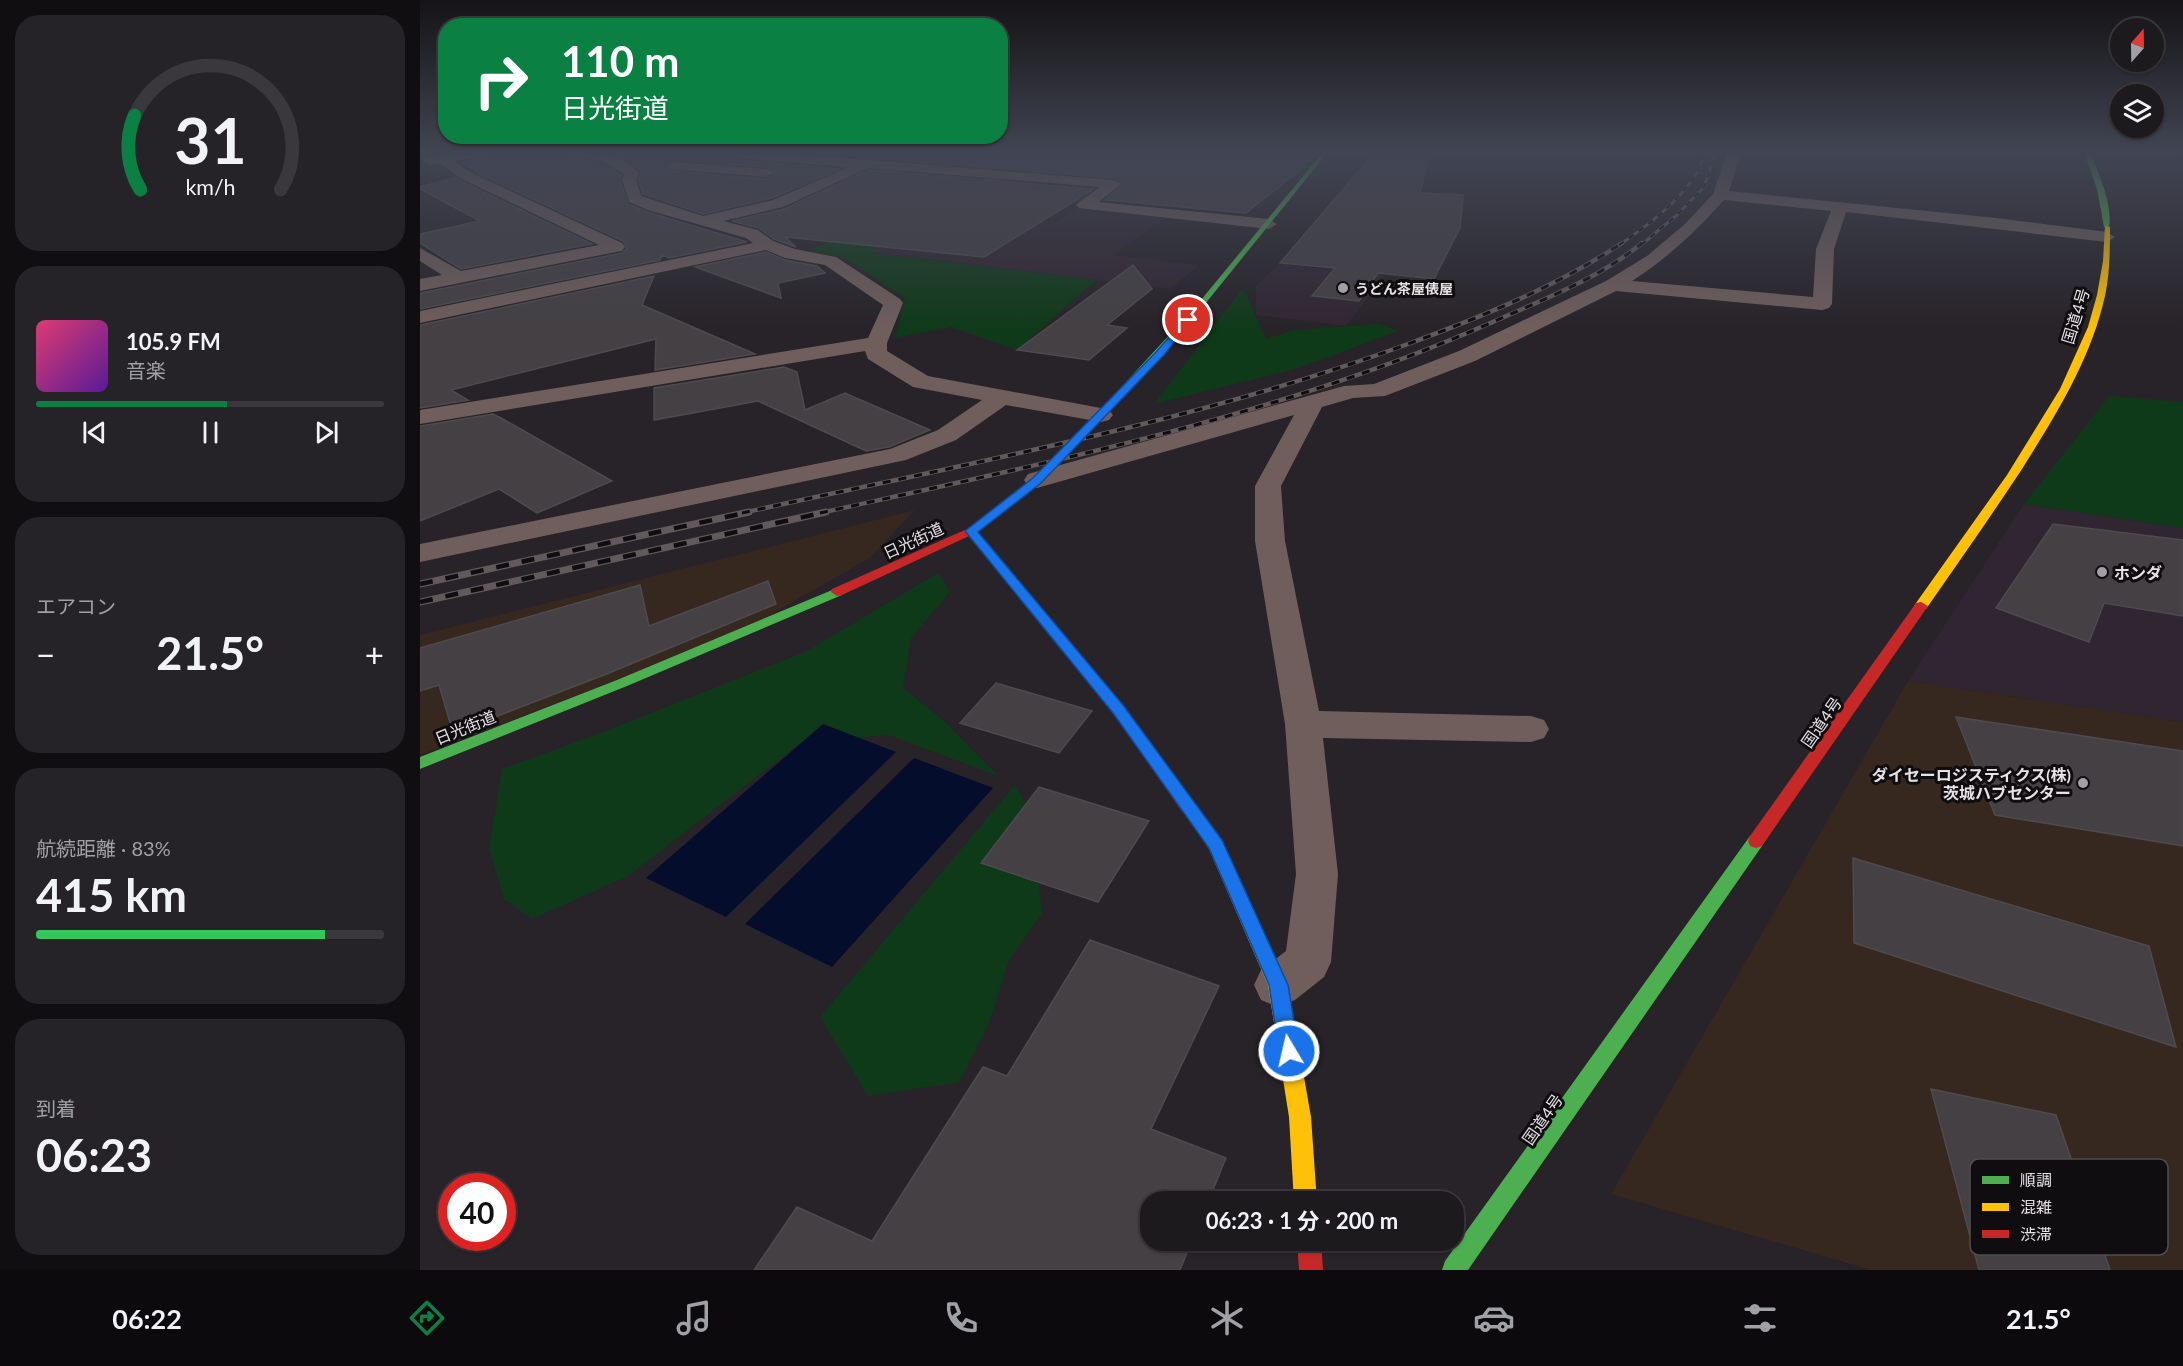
<!DOCTYPE html>
<html lang="ja">
<meta charset="utf-8">
<style>
body{margin:0;font-family:Lato,"Noto Sans JP",sans-serif;background:#252327;color:#f1f3f6;height:100vh;display:flex;flex-direction:column;font-size:22px;white-space:nowrap}
*{box-sizing:border-box;margin:0}
p{font-size:20px;color:#a0a1a4}
.icon{flex:none;width:33px;height:33px;fill:none;stroke:currentColor;stroke-width:2;stroke-linecap:round;stroke-linejoin:round}
.map{position:relative;flex:1;overflow:hidden}
.drawer{display:flex;flex-direction:column;gap:15px;padding:15px;background:#100e10;width:420px}
.drawer>*{flex:none}
.banner{position:absolute;left:18px;top:18px;width:570px;height:126px;border-radius:24px;box-shadow:0 2px 4px #0004,0 0 0 2px #3b383c;background:#0b8043;color:#fff;overflow:hidden}
.needle{width:39px;rotate:20deg}
.controls{position:absolute;left:1690px;top:18px;display:grid;gap:12px}
.controls a{display:grid;place-items:center;width:54px;height:54px;border-radius:50%;background:#1d1a1e;box-shadow:0 2px 4px #0004,0 0 0 2px #3b383c;font-size:30px}
.speed{position:absolute;left:18px;top:1173px;display:flex;gap:12px;font-size:30px;font-weight:700;text-align:center}
.speed>*{display:grid;place-content:center;width:78px;height:78px;border-radius:50%;background:#1d1a1e;box-shadow:0 2px 4px #0004,0 0 0 2px #3b383c;line-height:1}
.speed .limit{border:9px solid #d22;background:#fff;color:#111}
.pin{position:absolute;display:grid;place-items:center;width:51px;height:51px;color:#fff;margin:-26px;border:3px solid #fff;border-radius:50%;box-shadow:0 2px 6px #0007}
.me{position:absolute;width:66px;margin:-33px;rotate:351deg;stroke-linejoin:round;filter:drop-shadow(0 0 4px #0008)}
.turn{display:flex;align-items:center;gap:21px;height:126px;padding:0 24px;font-size:27px}
.turn .icon{width:78px;height:78px;stroke-width:2.5}
.turn b{display:block;font-size:42px;line-height:51px}
.big{font-size:45px;font-weight:700;line-height:1.1}
.drawer .tile{flex:1;display:flex;flex-direction:column;justify-content:center;gap:9px;min-width:0;padding:0 21px;border-radius:24px;background:#252327}
.drawer .dial{align-items:center;gap:0}
.dial svg{height:156px;overflow:visible;fill:none;stroke:#3b383c;stroke-width:7;stroke-linecap:round;text-anchor:middle}
.dial text{fill:#f1f3f6;stroke:none}
.song{display:flex;align-items:center;gap:18px}
.cover{width:72px;height:72px;border-radius:9px;background:linear-gradient(135deg,hsl(340 70% 55%),hsl(270 70% 35%))}
.played{height:6px;border-radius:3px;background:linear-gradient(90deg,#0b8043 55%,#3b383c 55%)}
.keys{display:flex;justify-content:space-around;direction:ltr}
.heat{display:flex;justify-content:space-between;align-items:center;font-size:33px;direction:ltr}
.charge{height:9px;border-radius:4px;background:linear-gradient(90deg,#34c759 83%,#3b383c 0)}
.trip{position:absolute;left:720px;top:1191px;width:324px;height:60px;border-radius:24px;background:#1d1a1e;box-shadow:0 2px 4px #0004,0 0 0 2px #3b383c;font-weight:700;line-height:60px;text-align:center}
.tabs{display:flex;height:96px;justify-content:space-around;align-items:center;background:#0c0a0c;color:#a0a1a4}
.tabs .icon{width:42px;height:42px}
.tabs .on{color:#0b8043}
.tabs b{font-size:27px;color:#f1f3f6}
main{display:flex;flex:1;min-height:0}
.map>svg:first-child{display:block}
.built{fill:#302631}
.industrial{fill:#36271f}
.green{fill:#0f3a19}
.water{fill:#040d2b}
.building{fill:#444044;stroke:#4e4b4e;stroke-width:1.5;fill-rule:evenodd}
.lines{fill:none;stroke-linecap:round;stroke-linejoin:round}
.street{fill:#6f5e5c;fill-rule:evenodd}
.fast{fill:#4caf50;fill-rule:evenodd}
.slow{fill:#ffc107;fill-rule:evenodd}
.jam{fill:#c62828;fill-rule:evenodd}
.rail-far2-casing{stroke:#62595b;stroke-width:3}
.rail-far1-casing{stroke:#62595b;stroke-width:4.5}
.rail-casing{stroke:#62595b;stroke-width:7}
.rail-far2{stroke:#0f0d10;stroke-width:2;stroke-dasharray:6;stroke-linecap:butt}
.rail-far1{stroke:#0f0d10;stroke-width:3;stroke-dasharray:8;stroke-linecap:butt}
.rail{stroke:#0f0d10;stroke-width:4.5;stroke-dasharray:13;stroke-linecap:butt}
.route{fill:#1a73e8;stroke:#114b97;stroke-width:1.5}
.poi-dot{fill:#a39fa4;stroke:#0f0d10;stroke-width:2}
.labels{text-anchor:middle;dominant-baseline:central;stroke-width:6;stroke-linejoin:round;paint-order:stroke}
.far-poi-label{font-size:14px;font-weight:bold;fill:#e6e2e6;stroke:#0f0d10;text-anchor:start}
.street-label{font-size:16px;fill:#e6e2e6;stroke:#0f0d10}
.poi-label{font-size:16px;font-weight:bold;fill:#e6e2e6;stroke:#0f0d10;text-anchor:start}
.key{fill:#0f0d10;stroke:#504d50;stroke-width:1.5}
.key-label{font-size:16px;fill:#e6e2e6}
</style>
<main>
<section class="drawer">
<div class="tile dial"><svg viewBox="0 0 100 80">
<path d="M14 69A42 42 0 1 1 86 69"/>
<path d="M14 69A42 42 0 0 1 11 31" stroke="#0b8043"/>
<text x="50" y="56" font-size="32" font-weight="700">31</text>
<text x="50" y="72" font-size="11">km/h</text>
</svg></div>
<div class="tile">
<div class="song"><i class="cover"></i><div><b>105.9 FM</b><p>音楽</p></div></div>
<div class="played"></div>
<div class="keys"><svg class="icon" aria-label="previous" viewBox="0 0 24 24"><path d="M18 5L8 12l10 7zM5 5v14"/></svg><svg class="icon" aria-label="pause" viewBox="0 0 24 24"><path d="M8 5v14M16 5v14"/></svg><svg class="icon" aria-label="next" viewBox="0 0 24 24"><path d="M6 5l10 7-10 7zM19 5v14"/></svg></div>
</div>
<div class="tile"><p>エアコン</p>
<div class="heat"><a>−</a><b class="big">21.5°</b><a>+</a></div>
</div>
<div class="tile"><p>航続距離 · 83%</p><b class="big">415 km</b><div class="charge"></div></div>
<div class="tile"><p>到着</p><b class="big">06:23</b></div>
</section>
<div class="map">
<svg width="1763" height="1270" viewBox="0 0 1763 1270">
<rect width="100%" height="100%" fill="#272328"/>
<!-- built -->
<path class="built" d="M664 205 750 214 694 255 779 265 750 289 451 252 534 211 636 222Z
M859 264 965 276 926 326 836 315V286Z
M1604 504 1763 528V722L1488 681Z"/>
<!-- industrial -->
<path class="industrial" d="M495 510 450 558 311 637 0 755V635Z
M1488 681 1763 722V1270H1451L1191 1194Z"/>
<!-- green -->
<path class="green" d="M456 221 495 225 453 253 676 280 597 350 531 327 475 338 485 298 424 258 389 250Z
M823 288 846 339 874 330 960 324 978 331 879 368 734 404Z
M1689 396 1763 402V528L1604 504Z
M518 573 530 592 491 638 483 688 523 720 578 776 469 735 383 741 208 876 112 919 84 899 69 849 82 769 191 729 385 652Z
M595 785 614 818V843L622 913 589 960 569 1023 539 1082 448 1096 400 1017Z"/>
<!-- water -->
<path class="water" d="M403 724 476 752 306 917 226 878Z
M494 758 573 788 412 967 325 924Z"/>
<!-- building -->
<path class="building" d="M70 152H150L153 157 181 163 201 175 200 180 208 204 227 212 327 242 249 258 242 255 240 260 0 309V293L202 253 207 248 203 241 55 172 57 171 40 162 62 158Z
M189 152H311V156L319 160 420 169 352 198 283 214 223 194 218 179 221 171 206 159ZM255 160 346 167 355 174 346 179 250 171 246 165Z
M383 152H896L884 167 826 213 685 200 703 184 694 178Z
M955 152H1010L1000 193 1043 195 1040 228 1014 279 958 273 939 301 892 296 915 268 860 263Z
M448 170 674 189 564 257 365 237 376 247 354 239 339 228 312 221 364 209Z
M36 177 41 181 172 244 41 269 0 243V234L60 221 0 189V187Z
M346 252 365 260 397 266 405 273 358 283 361 298 275 267Z
M713 265 732 289 687 325 707 328 669 360 597 350Z
M234 276 222 305 335 354 235 370 236 339 31 390 48 400 0 408V325Z
M364 367 377 372 385 410 425 393 510 430 469 447 446 451 338 401 234 420V388Z
M73 414 81 418 192 481 117 513 79 489 0 521V426Z
M1633 524 1763 540V616L1684 603 1669 642 1576 608Z
M348 581 356 604 189 673 33 733 19 685 0 691V648L220 585 229 626Z
M576 683 672 711 639 753 540 723Z
M1536 717 1763 751V846L1575 815Z
M619 787 729 821 678 902 561 863Z
M1433 858 1729 946 1756 1047 1434 943Z
M670 940 799 986 731 1129 806 1158 788 1202H730V1240H772L760 1270H334L377 1207 452 1241 563 1067 587 1076Z
M1511 1089 1636 1115 1690 1270H1559Z"/>
<g class="lines">
<!-- street -->
<path class="street" d="M36 152H68L62 156 34 161 52 173 202 243 205 247 202 251 196 252 0 291V279L22 275 0 261V248L41 271 179 245 42 179 19 163 10 165 3 161 5 158Z
M152 152C176 152 202 152 219 173L216 179 221 196 283 216 353 200 429 167 319 158 312 154 350 152 694 180 701 184 679 202 849 219 857 224 849 229 659 208 656 205 659 202 680 187 448 168 363 207 303 221 338 230 353 241 375 249 416 257 480 299 483 303 467 343V351L508 376 681 408 689 410 693 415 689 420 681 422 586 405 536 440 486 460 0 562V544L470 449 518 430 562 400 493 387 448 359 445 351 0 424V410L448 338 463 305 405 265 365 258 346 250 0 323V311L333 243 326 238 228 210 209 202 202 179 204 174 182 161 153 155Z
M1307 152H1321L1309 191 1577 218 1687 232 1695 237 1687 242 1426 212 1414 249 1412 304 1409 308 1402 310 1196 291 1055 361 965 396 933 398 902 407 861 486 865 541 899 711 1111 716 1124 720 1129 729 1124 738 1111 742 903 738 918 874 911 962 904 977 875 1000 858 1007 841 1000 834 985 841 970 866 951 876 874 865 724 835 541V486L874 415 617 488 608 486 604 480 608 474 924 386 954 384 1039 351 1186 281 1227 256 1265 224 1293 194ZM1304 200 1411 211 1396 249 1393 297 1212 281C1248 258 1276 231 1304 200Z
M255 162 346 169 353 173 346 177 250 169 248 166Z"/>
<!-- fast -->
<path class="fast" d="M903 152H908L781 309 700 399H694V395L776 306Z
M1664 152H1670C1679 175 1693 204 1689 228L1684 227 1677 189Z
M417 588 423 592 422 595 207 686 0 769V757L197 680Z
M1336 834 1342 836 1344 841 1342 846 1048 1270H1022L1025 1261 1330 836Z"/>
<!-- slow -->
<path class="slow" d="M1685 226 1690 227C1690 250 1690 273 1685 296 1671 359 1636 415 1602 469 1571 516 1538 563 1506 609H1496L1494 606 1496 603 1587 475 1640 389 1668 327 1677 295 1683 261Z
M769 802 775 803 802 840 868 985 891 1117 897 1202H874L869 1117 848 985 789 849 761 808 763 803Z"/>
<!-- jam -->
<path class="jam" d="M694 395 702 397 621 482 558 532 703 705 775 803 777 808 775 813 769 814 763 813 693 713 549 536 422 595 417 596 411 592 412 589 547 529 613 478Z
M1501 602 1508 606 1342 846 1336 848 1330 846 1328 841 1330 836 1496 603Z
M877 1240H901L903 1270H879Z"/>
<defs>
<path id="rail-far2" d="M1199 245C1229 225 1277 189 1285 152
M1221 245 1257 215 1284 187 1296 152"/>
<path id="rail-far1" d="M322 513C545 464 773 423 988 344 1061 317 1136 287 1202 243
M400 513C627 463 861 416 1075 321 1124 299 1180 278 1222 243"/>
<path id="rail" d="M0 584 329 512
M0 602 406 512"/>
</defs>
<!-- rail-far2 casing -->
<use href="#rail-far2" class="rail-far2-casing"/>
<!-- rail-far1 casing -->
<use href="#rail-far1" class="rail-far1-casing"/>
<!-- rail casing -->
<use href="#rail" class="rail-casing"/>
<!-- rail-far2 -->
<use href="#rail-far2" class="rail-far2"/>
<!-- rail-far1 -->
<use href="#rail-far1" class="rail-far1"/>
<!-- rail -->
<use href="#rail" class="rail"/>
</g>
<!-- sky -->
<linearGradient id="sky" x2="0" y2="1"><stop stop-color="#151316"/><stop offset="0.46" stop-color="#414553"/><stop offset="1" stop-color="#414553" stop-opacity="0"/></linearGradient>
<rect width="1763" height="330" fill="url(#sky)"/>
<!-- route -->
<path class="route" d="M765 319 772 320 744 355 621 483 558 532 703 705 802 840 868 985 879 1051 876 1058 869 1061 862 1058 859 1051 849 985 789 848 693 713 545 531 613 478 737 351Z"/>
<!-- markers -->
<g class="poi-dot">
<circle cx="923" cy="288" r="6"/>
<circle cx="1682" cy="572" r="6"/>
<circle cx="1663" cy="783" r="6"/>
</g>
<g class="labels">
<!-- far-poi labels -->
<g class="far-poi-label">
<text x="935" y="288">うどん茶屋俵屋</text>
</g>
<!-- street labels -->
<g class="street-label">
<text transform="translate(1655 316) rotate(-73)">国道4号</text>
<text transform="translate(493 540) rotate(-25)">日光街道</text>
<text transform="translate(1401 722) rotate(-55)">国道4号</text>
<text transform="translate(45 727) rotate(-22)">日光街道</text>
<text transform="translate(1122 1119) rotate(-55)">国道4号</text>
</g>
<!-- poi labels -->
<g class="poi-label">
<text x="1694" y="572">ホンダ</text>
<text x="1651" y="774" text-anchor="end">ダイセーロジスティクス(株)<tspan x="1651" dy="18">茨城ハブセンター</tspan></text>
</g>
</g>
<!-- legend -->
<rect x="1550" y="1159" width="198" height="96" rx="9" class="key"/>
<rect x="1562" y="1176" width="27" height="8" fill="#4caf50"/>
<rect x="1562" y="1203" width="27" height="8" fill="#ffc107"/>
<rect x="1562" y="1230" width="27" height="8" fill="#c62828"/>
<g class="key-label">
<text x="1600" y="1186">順調</text>
<text x="1600" y="1213">混雑</text>
<text x="1600" y="1240">渋滞</text>
</g>
</svg>
<div class="controls">
<a><svg class="needle" viewBox="-14 -14 28 28"><path d="M0-13l5 13h-10z" fill="#e53935"/><path d="M0 13l5-13h-10z" fill="#a0a1a4"/></svg></a>
<a><svg class="icon" aria-label="layers" viewBox="0 0 24 24"><path d="M12 4l9 5-9 5-9-5zM3 14l9 5 9-5"/></svg></a>
</div>
<div class="speed"><div class="limit">40</div></div>
<div class="pin" style="left:768px;top:320px;background:#d93025"><svg class="icon" aria-label="arrive" viewBox="0 0 24 24"><path d="M6 21V4h12l-3 4 3 4H6"/></svg></div>
<svg class="me" style="left:869px;top:1051px" viewBox="-20 -20 40 40"><circle r="17" fill="#1a73e8" stroke="#fff" stroke-width="3"/><path d="M0-11L8 9 0 5-8 9z" fill="#fff"/></svg>
<div class="trip">06:23 · 1 分 · 200 m</div>
<div class="banner">
<div class="turn"><svg class="icon" aria-label="right" viewBox="0 0 24 24"><path d="M7 20v-9h11M14 6l5 5-5 5"/></svg><div><b>110 m</b>日光街道</div></div>
</div>
</div>
</main>
<nav class="tabs">
<b>06:22</b>
<svg class="icon on" aria-label="directions" viewBox="0 0 24 24"><path d="M12 3l9 9-9 9-9-9zM9 14v-3h6M13 9l2 2-2 2"/></svg>
<svg class="icon" aria-label="music" viewBox="0 0 24 24"><path d="M9 18V5l10-2v13"/><circle cx="6" cy="18" r="3"/><circle cx="16" cy="16" r="3"/></svg>
<svg class="icon" aria-label="phone" viewBox="0 0 24 24"><path d="M5 4h4l2 5-3 2q2 4 5 5l2-3 5 2v4C11 20 4 13 5 4z"/></svg>
<svg class="icon" aria-label="climate" viewBox="0 0 24 24"><path d="M12 3v18M4 7l16 10M4 17L20 7"/></svg>
<svg class="icon" aria-label="car" viewBox="0 0 24 24"><path d="M5 17H2v-5l4-1 3-4h7l3 4 3 1v5h-3M9 17h6M6 11h13"/><circle cx="7" cy="17" r="2"/><circle cx="17" cy="17" r="2"/></svg>
<svg class="icon" aria-label="filters" viewBox="0 0 24 24"><path d="M4 7h16M4 17h16"/><circle cx="9" cy="7" r="2"/><circle cx="15" cy="17" r="2"/></svg>
<b>21.5°</b>
</nav>
